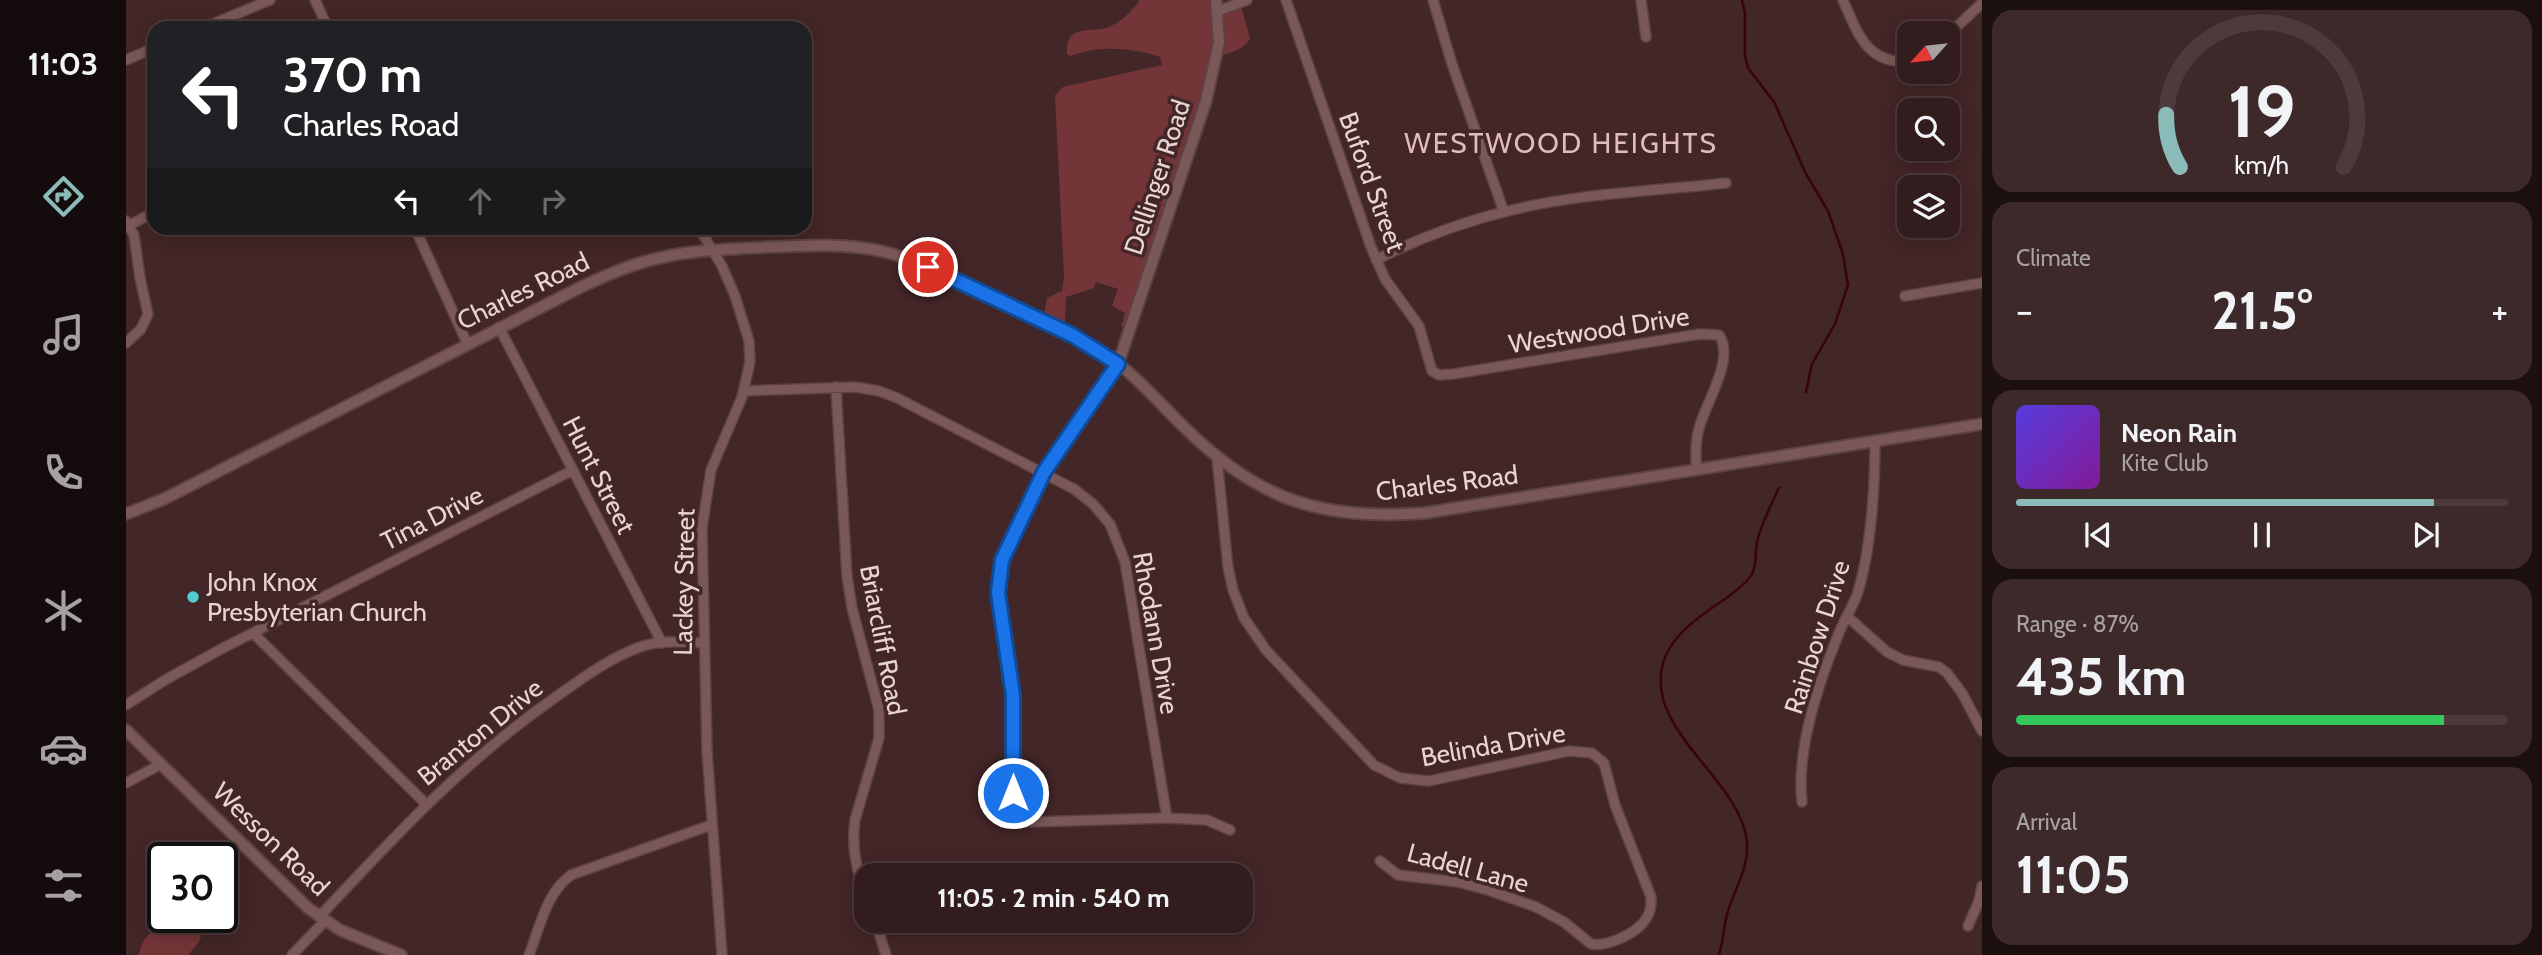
<!DOCTYPE html>
<meta charset="utf-8">
<style>
body{margin:0;font-family:Cabin,sans-serif;background:#3d292a;color:#f1f3f6;height:100vh;display:flex;flex-direction:column;font-size:26px;white-space:nowrap}
*{box-sizing:border-box;margin:0}
p{font-size:23px;color:#a8a1a4}
.icon{flex:none;width:38px;height:38px;fill:none;stroke:currentColor;stroke-width:2;stroke-linecap:round;stroke-linejoin:round}
.map{position:relative;flex:1;overflow:hidden}
.details{display:flex;flex-direction:column;gap:10px;padding:10px;background:#1c0f10;width:560px}
.details>*{flex:none}
.guide{position:absolute;left:21px;top:21px;width:665px;height:214px;border-radius:21px;box-shadow:0 4px 18px #0003,0 0 0 2px #4d3a3b;background:#202124;color:#fff;overflow:hidden}
.needle{width:46px;rotate:243deg}
.fabs{position:absolute;left:1771px;top:21px;display:grid;gap:14px}
.fabs a{display:grid;place-items:center;width:63px;height:63px;border-radius:14px;background:#321c1d;box-shadow:0 4px 18px #0003,0 0 0 2px #4d3a3b;font-size:35px}
.speed{position:absolute;left:21px;top:842px;display:flex;gap:14px;font-size:35px;font-weight:700;text-align:center}
.speed>*{display:grid;place-content:center;width:91px;height:91px;border-radius:50%;background:#321c1d;box-shadow:0 4px 18px #0003,0 0 0 2px #4d3a3b;line-height:1}
.speed .limit{border:4px solid #111;border-radius:10px;background:#fff;color:#111}
.pin{position:absolute;display:grid;place-items:center;width:60px;height:60px;color:#fff;margin:-30px;border:4px solid #fff;border-radius:50%;box-shadow:0 2px 7px #0007}
.me{position:absolute;width:77px;margin:-38px;rotate:0deg;stroke-linejoin:round;filter:drop-shadow(0 0 5px #0008)}
.turn{display:flex;align-items:center;gap:24px;height:147px;padding:0 21px;font-size:32px}
.turn .icon{width:91px;height:91px;stroke-width:2.5}
.turn b{display:block;font-size:49px;line-height:60px}
.lanes{display:flex;align-items:center;height:66px;padding:0 21px;background:#0003;justify-content:center;gap:35px;direction:ltr}
.lanes .off{opacity:.35}
.big{font-size:52px;font-weight:800;line-height:1.1}
.details .tile{flex:1;display:flex;flex-direction:column;justify-content:center;gap:10px;min-width:0;padding:0 24px;border-radius:21px;background:#3d292a}
.details .dial{align-items:center;gap:0}
.dial svg{height:182px;overflow:visible;fill:none;stroke:#4d3a3b;stroke-width:7;stroke-linecap:round;text-anchor:middle}
.dial text{fill:#f1f3f6;stroke:none}
.song{display:flex;align-items:center;gap:21px}
.cover{width:84px;height:84px;border-radius:10px;background:linear-gradient(135deg,hsl(250 70% 55%),hsl(290 70% 35%))}
.played{height:7px;border-radius:4px;background:linear-gradient(90deg,#8bbbb9 85%,#4d3a3b 85%)}
.keys{display:flex;justify-content:space-around;direction:ltr}
.heat{display:flex;justify-content:space-between;align-items:center;font-size:38px;direction:ltr}
.charge{height:10px;border-radius:5px;background:linear-gradient(90deg,#34c759 87%,#4d3a3b 0)}
.trip{position:absolute;left:728px;top:863px;width:399px;height:70px;border-radius:21px;background:#321c1d;box-shadow:0 4px 18px #0003,0 0 0 2px #4d3a3b;font-weight:800;line-height:70px;text-align:center}
main{display:flex;flex:1;min-height:0}
.menu{display:flex;flex-direction:column;width:126px;justify-content:space-around;align-items:center;background:#140b0c;color:#a8a1a4}
.menu .icon{width:49px;height:49px}
.menu .on{color:#8bbbb9}
.menu b{font-size:32px;color:#f1f3f6}
.map>svg:first-child{display:block}
.green{fill:#743538}
.lines{fill:none;stroke-linecap:round;stroke-linejoin:round}
.stream{stroke:#39030b;stroke-width:2.5}
.minor-casing{stroke:#5d4243;stroke-width:12}
.tertiary-casing{stroke:#5d4243;stroke-width:14}
.minor{stroke:#7b5858;stroke-width:9}
.tertiary{stroke:#7b5858;stroke-width:10}
.route-casing{stroke:#114b97;stroke-width:18}
.route{stroke:#1a73e8;stroke-width:12}
.poi-dot{fill:#51ccd1;stroke:#432627;stroke-width:2.5}
.labels{text-anchor:middle;dominant-baseline:central;stroke-width:7;stroke-linejoin:round;paint-order:stroke}
.street-label{font-size:26px;fill:#e7d4d3;stroke:#432627}
.poi-label{font-size:26px;fill:#e7d4d3;stroke:#432627;text-anchor:start}
.neighbourhood-label{font-size:28px;letter-spacing:2px;fill:#e2bcbc;stroke:#432627}
</style>
<main>
<nav class="menu">
<b>11:03</b>
<svg class="icon on" aria-label="directions" viewBox="0 0 24 24"><path d="M12 3l9 9-9 9-9-9zM9 14v-3h6M13 9l2 2-2 2"/></svg>
<svg class="icon" aria-label="music" viewBox="0 0 24 24"><path d="M9 18V5l10-2v13"/><circle cx="6" cy="18" r="3"/><circle cx="16" cy="16" r="3"/></svg>
<svg class="icon" aria-label="phone" viewBox="0 0 24 24"><path d="M5 4h4l2 5-3 2q2 4 5 5l2-3 5 2v4C11 20 4 13 5 4z"/></svg>
<svg class="icon" aria-label="climate" viewBox="0 0 24 24"><path d="M12 3v18M4 7l16 10M4 17L20 7"/></svg>
<svg class="icon" aria-label="car" viewBox="0 0 24 24"><path d="M5 17H2v-5l4-1 3-4h7l3 4 3 1v5h-3M9 17h6M6 11h13"/><circle cx="7" cy="17" r="2"/><circle cx="17" cy="17" r="2"/></svg>
<svg class="icon" aria-label="filters" viewBox="0 0 24 24"><path d="M4 7h16M4 17h16"/><circle cx="9" cy="7" r="2"/><circle cx="15" cy="17" r="2"/></svg>
</nav>
<div class="map">
<svg width="1856" height="955" viewBox="0 0 1856 955">
<rect width="100%" height="100%" fill="#432627"/>
<!-- green -->
<path class="green" d="M1014 0H1090L1092 11 1114 3 1124 38C1119 50 1102 53 1091 57L1005 330 995 326 999 313 986 306 992 289 970 282 968 288 940 297 939 321 941 324 938 331 917 320 921 298 936 291 938 277 929 95 937 87 1036 65 1034 57C1015 50 986 47 966 50 959 51 951 54 944 56L941 54C939 23 964 33 980 28 995 23 1005 12 1014 0Z
M59 917 66 920 75 936 73 942 62 955H13C17 929 37 926 59 917Z"/>
<g class="lines">
<!-- stream -->
<path class="stream" d="M1616 0 1619 14V56L1622 68 1648 102 1680 174 1702 211 1717 254 1722 285 1709 324 1686 364 1680 392
M1593 955C1598 940 1597 924 1603 908 1610 886 1623 867 1621 842 1615 779 1518 731 1537 663 1546 632 1578 614 1603 596 1611 590 1621 583 1626 574 1631 564 1629 553 1631 542 1635 524 1645 505 1653 488"/>
<defs>
<path id="minor" d="M189 0 202 28
M1160 0 1245 247 1259 279 1293 326 1306 371 1313 375 1327 374 1574 334 1593 335C1609 358 1581 401 1574 425 1569 439 1570 454 1570 469
M1307 0 1326 64 1378 212
M1515 0 1520 37
M1717 0C1731 32 1741 65 1783 61
M1092 11 1121 0
M77 28 144 0
M1822 35 1856 3
M0 60 28 48
M0 221 8 235 14 278 22 314 15 329 0 343
M4 225 28 212
M289 228 341 343
M573 228 596 266 609 296 623 341 624 362 616 397 585 470 576 528 581 751 596 955
M1250 260C1293 238 1339 221 1386 210 1455 193 1529 191 1600 183
M1779 296 1856 283
M373 327 536 643
M992 364 918 472 876 560 872 594 887 695 888 806 896 821 905 822 1041 818 1081 820 1104 830
M710 387 721 576 726 608 753 710V738L729 820C725 848 731 871 740 897
M618 391 729 387 753 391 771 398 948 489 967 504 984 524 999 562 1041 818
M1091 458 1102 567 1107 590 1118 618 1140 650 1248 765 1274 778 1303 781 1443 751 1466 753 1478 763 1489 805 1525 897C1525 905 1525 912 1520 919 1511 933 1482 947 1465 944L1438 922 1410 907 1365 891 1332 882 1272 875 1254 861
M1721 616 1761 652 1777 660 1813 667 1821 673 1836 693 1856 731
M127 633 300 804
M0 705 39 680 97 648 447 470
M0 783 35 764
M1676 802C1670 750 1692 684 1713 633 1718 620 1726 608 1731 595 1745 551 1749 487 1749 441
M193 917C268 837 337 762 427 699 454 680 483 658 514 647 534 640 557 642 578 643
M749 920 760 955
M1842 926 1853 901 1856 886
M166 955 199 921
M403 955C414 927 420 893 445 875L585 825"/>
<path id="tertiary" d="M992 364 1080 101 1093 42 1090 0
M0 514 38 499 453 288C472 279 491 270 511 264 554 250 598 249 642 247 681 245 725 243 763 253 806 265 845 286 885 305 916 320 949 334 978 353 1009 374 1033 403 1060 429 1135 502 1196 520 1299 513L1856 424
M0 730 182 908 214 930 275 955"/>
</defs>
<!-- minor casing -->
<use href="#minor" class="minor-casing"/>
<!-- tertiary casing -->
<use href="#tertiary" class="tertiary-casing"/>
<!-- minor -->
<use href="#minor" class="minor"/>
<!-- tertiary -->
<use href="#tertiary" class="tertiary"/>
</g>
<g class="lines">
<defs>
<path id="route" d="M802 267 946 335 992 364 918 472 876 560 872 593 887 695V793"/>
</defs>
<!-- route casing -->
<use href="#route" class="route-casing"/>
<!-- route -->
<use href="#route" class="route"/>
</g>
<!-- markers -->
<circle class="poi-dot" cx="67" cy="597" r="7"/>
<g class="labels">
<!-- street labels -->
<g class="street-label">
<text transform="translate(1031 177) rotate(-72)">Dellinger Road</text>
<text transform="translate(1246 182) rotate(70)">Buford Street</text>
<text transform="translate(397 291) rotate(-26)">Charles Road</text>
<text transform="translate(1473 330) rotate(-9)">Westwood Drive</text>
<text transform="translate(473 475) rotate(63)">Hunt Street</text>
<text transform="translate(1321 483) rotate(-7)">Charles Road</text>
<text transform="translate(306 518) rotate(-27)">Tina Drive</text>
<text transform="translate(558 582) rotate(-89)">Lackey Street</text>
<text transform="translate(1030 633) rotate(80)">Rhodann Drive</text>
<text transform="translate(1691 637) rotate(-72)">Rainbow Drive</text>
<text transform="translate(757 640) rotate(79)">Briarcliff Road</text>
<text transform="translate(354 732) rotate(-39)">Branton Drive</text>
<text transform="translate(1367 745) rotate(-10)">Belinda Drive</text>
<text transform="translate(145 839) rotate(44)">Wesson Road</text>
<text transform="translate(1342 868) rotate(15)">Ladell Lane</text>
</g>
<!-- poi labels -->
<g class="poi-label">
<text x="81" y="582">John Knox<tspan x="81" dy="30">Presbyterian Church</tspan></text>
</g>
<!-- neighbourhood labels -->
<g class="neighbourhood-label">
<text x="1435" y="143">WESTWOOD HEIGHTS</text>
</g>
</g>
</svg>
<div class="fabs">
<a><svg class="needle" viewBox="-14 -14 28 28"><path d="M0-13l5 13h-10z" fill="#e53935"/><path d="M0 13l5-13h-10z" fill="#a8a1a4"/></svg></a>
<a><svg class="icon" aria-label="search" viewBox="0 0 24 24"><circle cx="10" cy="10" r="6"/><path d="M15 15l6 6"/></svg></a>
<a><svg class="icon" aria-label="layers" viewBox="0 0 24 24"><path d="M12 4l9 5-9 5-9-5zM3 14l9 5 9-5"/></svg></a>
</div>
<div class="speed"><div class="limit">30</div></div>
<div class="pin" style="left:802px;top:267px;background:#d93025"><svg class="icon" aria-label="arrive" viewBox="0 0 24 24"><path d="M6 21V4h12l-3 4 3 4H6"/></svg></div>
<svg class="me" style="left:887px;top:793px" viewBox="-20 -20 40 40"><circle r="17" fill="#1a73e8" stroke="#fff" stroke-width="3"/><path d="M0-11L8 9 0 5-8 9z" fill="#fff"/></svg>
<div class="trip">11:05 · 2 min · 540 m</div>
<div class="guide">
<div class="turn"><svg class="icon" aria-label="left" viewBox="0 0 24 24"><path d="M17 20v-9H6M10 6l-5 5 5 5"/></svg><div><b>370 m</b>Charles Road</div></div>
<div class="lanes"><svg class="icon" aria-label="left" viewBox="0 0 24 24"><path d="M17 20v-9H6M10 6l-5 5 5 5"/></svg><svg class="icon off" aria-label="ahead" viewBox="0 0 24 24"><path d="M12 20V5M6 11l6-6 6 6"/></svg><svg class="icon off" aria-label="right" viewBox="0 0 24 24"><path d="M7 20v-9h11M14 6l5 5-5 5"/></svg></div>
</div>
</div>
<section class="details">
<div class="tile dial"><svg viewBox="0 0 100 80">
<path d="M14 69A42 42 0 1 1 86 69"/>
<path d="M14 69A42 42 0 0 1 8 46" stroke="#8bbbb9"/>
<text x="50" y="56" font-size="32" font-weight="700">19</text>
<text x="50" y="72" font-size="11">km/h</text>
</svg></div>
<div class="tile"><p>Climate</p>
<div class="heat"><a>−</a><b class="big">21.5°</b><a>+</a></div>
</div>
<div class="tile">
<div class="song"><i class="cover"></i><div><b>Neon Rain</b><p>Kite Club</p></div></div>
<div class="played"></div>
<div class="keys"><svg class="icon" aria-label="previous" viewBox="0 0 24 24"><path d="M18 5L8 12l10 7zM5 5v14"/></svg><svg class="icon" aria-label="pause" viewBox="0 0 24 24"><path d="M8 5v14M16 5v14"/></svg><svg class="icon" aria-label="next" viewBox="0 0 24 24"><path d="M6 5l10 7-10 7zM19 5v14"/></svg></div>
</div>
<div class="tile"><p>Range · 87%</p><b class="big">435 km</b><div class="charge"></div></div>
<div class="tile"><p>Arrival</p><b class="big">11:05</b></div>
</section>
</main>
